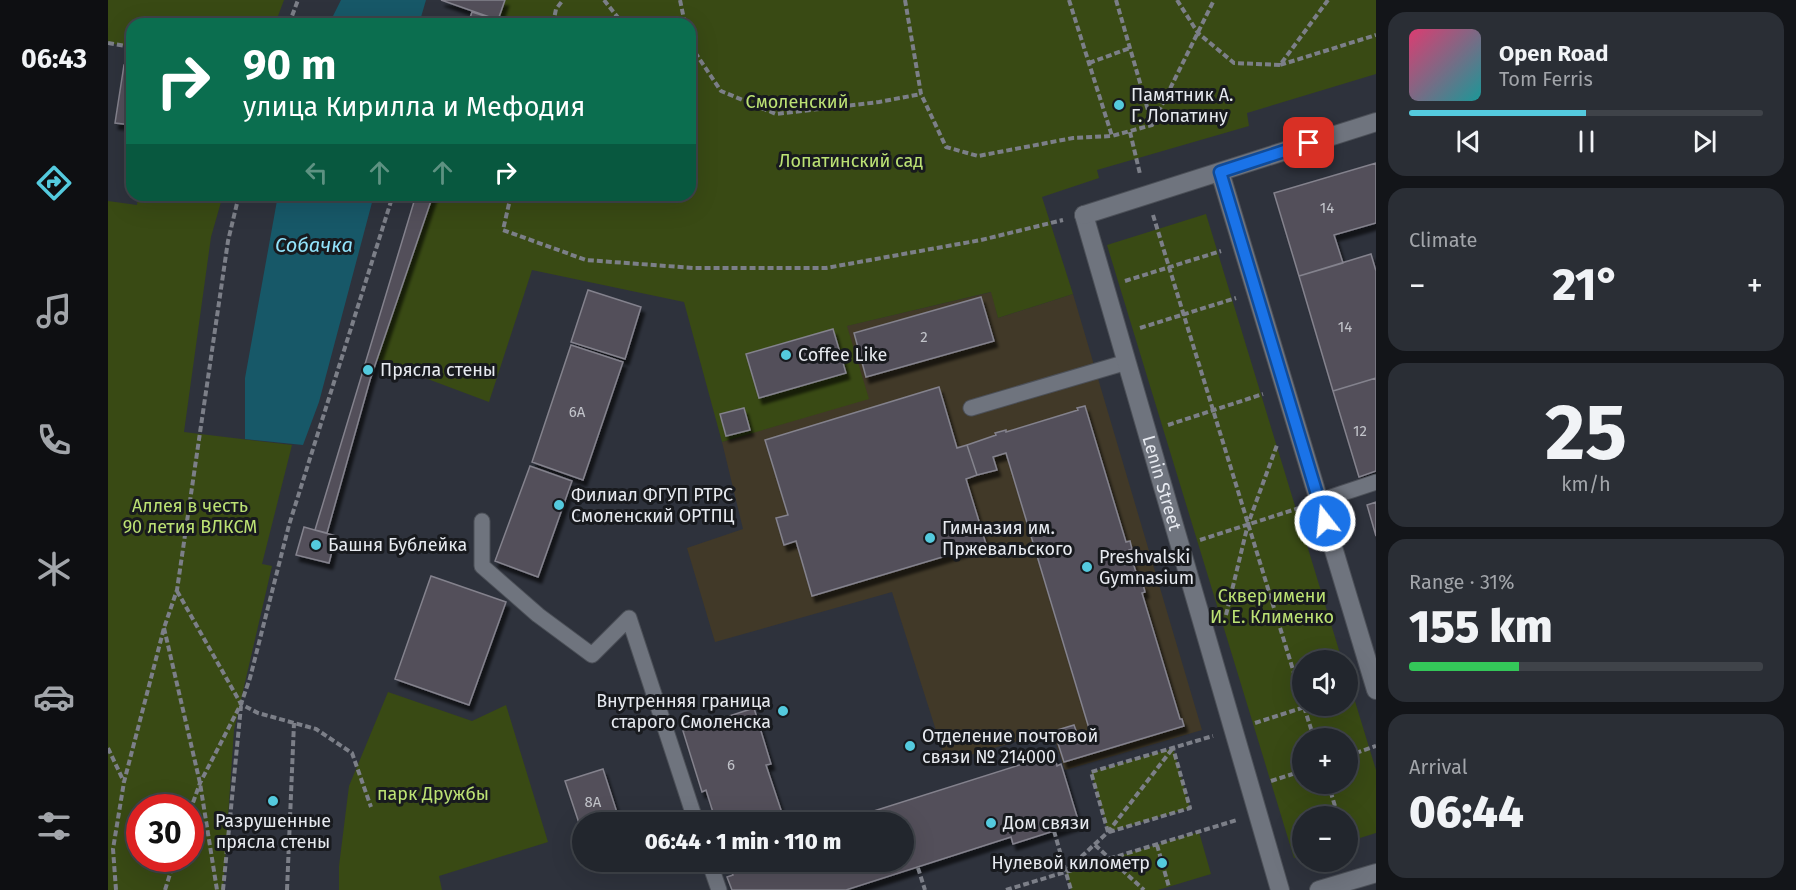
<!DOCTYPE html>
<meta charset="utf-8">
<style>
body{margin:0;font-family:"Fira Sans",sans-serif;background:#2a2e35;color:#f1f3f6;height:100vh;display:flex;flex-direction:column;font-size:22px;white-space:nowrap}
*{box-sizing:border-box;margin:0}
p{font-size:20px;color:#a2a5aa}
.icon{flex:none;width:33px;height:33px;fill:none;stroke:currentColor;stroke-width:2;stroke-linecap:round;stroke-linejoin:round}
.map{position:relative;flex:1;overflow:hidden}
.panel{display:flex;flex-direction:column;gap:12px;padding:12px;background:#131519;width:420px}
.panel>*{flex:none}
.banner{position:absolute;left:18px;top:18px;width:570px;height:183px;border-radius:18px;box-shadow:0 6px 24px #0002,0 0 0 2px #3f4349;background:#0b6e4f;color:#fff;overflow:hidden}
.controls{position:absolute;left:1184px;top:650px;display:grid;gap:12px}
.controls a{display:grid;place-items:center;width:66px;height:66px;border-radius:50%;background:#22262d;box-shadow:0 6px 24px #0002,0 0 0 2px #3f4349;font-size:30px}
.speed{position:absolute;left:18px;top:794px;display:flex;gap:12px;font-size:30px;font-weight:700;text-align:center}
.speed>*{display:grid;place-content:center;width:78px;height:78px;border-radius:50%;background:#22262d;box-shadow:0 6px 24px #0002,0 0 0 2px #3f4349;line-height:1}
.speed .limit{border:9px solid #d22;background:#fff;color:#111}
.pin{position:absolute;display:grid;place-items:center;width:51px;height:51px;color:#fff;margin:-26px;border-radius:12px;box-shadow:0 3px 9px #0006}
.me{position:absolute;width:66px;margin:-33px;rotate:344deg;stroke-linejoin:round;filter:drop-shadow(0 0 4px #0008)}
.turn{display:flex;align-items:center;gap:21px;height:126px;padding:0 18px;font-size:27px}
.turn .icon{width:78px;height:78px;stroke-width:2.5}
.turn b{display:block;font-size:42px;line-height:51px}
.lanes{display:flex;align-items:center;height:57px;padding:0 18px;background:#0003;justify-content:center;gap:30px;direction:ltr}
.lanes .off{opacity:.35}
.big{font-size:45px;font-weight:800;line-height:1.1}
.panel .card{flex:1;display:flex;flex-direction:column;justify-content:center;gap:9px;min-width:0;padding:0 21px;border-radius:18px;background:#2a2e35}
.panel .dial{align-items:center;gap:0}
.dial b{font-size:78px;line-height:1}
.song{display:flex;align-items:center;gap:18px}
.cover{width:72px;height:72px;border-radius:9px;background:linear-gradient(135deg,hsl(340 70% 55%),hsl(180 70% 35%))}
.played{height:6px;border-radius:3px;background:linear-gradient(90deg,#54cade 50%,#3f4349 50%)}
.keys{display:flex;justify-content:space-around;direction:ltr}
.heat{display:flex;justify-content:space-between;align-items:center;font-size:33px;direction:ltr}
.charge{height:9px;border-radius:4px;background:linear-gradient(90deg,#34c759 31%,#3f4349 0)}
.trip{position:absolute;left:464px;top:812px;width:342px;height:60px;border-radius:30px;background:#22262d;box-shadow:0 6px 24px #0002,0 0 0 2px #3f4349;font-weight:800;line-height:60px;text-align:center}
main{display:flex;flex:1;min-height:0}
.dock{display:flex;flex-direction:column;width:108px;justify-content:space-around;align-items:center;background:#0e0f12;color:#a2a5aa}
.dock .icon{width:42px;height:42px}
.dock .active{color:#54cade}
.dock b{font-size:27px;color:#f1f3f6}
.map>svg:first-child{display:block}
.education{fill:#413928}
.green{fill:#394a14;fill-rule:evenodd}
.water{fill:#175868}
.building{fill:#52505a;stroke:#84828d;stroke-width:1.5;filter:url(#shadow)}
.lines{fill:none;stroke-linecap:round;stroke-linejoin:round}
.service-casing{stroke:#4c5058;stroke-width:17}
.pedestrian-casing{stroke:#4c5058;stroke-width:20}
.minor-casing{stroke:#4c5058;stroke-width:20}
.path{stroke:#7c7f88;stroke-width:4;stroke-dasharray:6 3;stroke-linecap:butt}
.service{stroke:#6f747e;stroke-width:15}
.pedestrian{stroke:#6f747e;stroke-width:18}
.minor{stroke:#6f747e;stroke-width:18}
.route-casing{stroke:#114b97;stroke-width:15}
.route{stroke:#1a73e8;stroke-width:10}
.poi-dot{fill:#54cade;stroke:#181a1e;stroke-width:2}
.labels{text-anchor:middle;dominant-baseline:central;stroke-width:6;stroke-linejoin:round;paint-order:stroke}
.number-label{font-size:15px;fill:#c2c4ca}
.poi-label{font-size:18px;fill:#e7eaf0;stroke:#181a1e;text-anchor:start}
.park-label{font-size:18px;fill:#bce274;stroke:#181a1e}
.street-label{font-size:18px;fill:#e7eaf0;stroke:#181a1e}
.water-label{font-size:20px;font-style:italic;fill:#92e3fb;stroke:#181a1e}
</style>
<main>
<nav class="dock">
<b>06:43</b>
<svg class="icon active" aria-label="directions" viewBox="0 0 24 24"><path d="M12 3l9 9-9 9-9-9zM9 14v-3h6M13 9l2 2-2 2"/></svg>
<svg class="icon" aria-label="music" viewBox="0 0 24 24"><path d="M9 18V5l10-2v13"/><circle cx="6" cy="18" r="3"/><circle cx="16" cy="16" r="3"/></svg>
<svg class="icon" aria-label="phone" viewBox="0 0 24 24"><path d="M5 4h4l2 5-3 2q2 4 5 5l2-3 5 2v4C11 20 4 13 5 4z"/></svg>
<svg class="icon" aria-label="climate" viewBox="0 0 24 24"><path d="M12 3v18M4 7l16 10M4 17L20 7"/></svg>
<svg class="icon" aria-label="car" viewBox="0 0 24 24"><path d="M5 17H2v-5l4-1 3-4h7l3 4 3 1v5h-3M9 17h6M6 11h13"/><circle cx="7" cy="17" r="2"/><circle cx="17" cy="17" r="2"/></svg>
<svg class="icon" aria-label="filters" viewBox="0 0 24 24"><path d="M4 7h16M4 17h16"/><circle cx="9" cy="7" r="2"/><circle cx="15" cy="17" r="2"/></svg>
</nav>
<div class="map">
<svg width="1268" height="890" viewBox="0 0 1268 890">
<defs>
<filter id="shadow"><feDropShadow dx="3.5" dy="6" stdDeviation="1.5" flood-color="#0009"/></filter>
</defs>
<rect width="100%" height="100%" fill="#2e323c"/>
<!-- education -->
<path class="education" d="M884 292 890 318 965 294 1094 730 957 770 944 731 838 762 784 592 607 642 579 548 635 529 614 442 760 398 738 326Z"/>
<!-- green -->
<path class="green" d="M0 0H176L167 24H24V47L0 43Z
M397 0H1268V74L1139 113 1141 126 989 170 991 178 934 197 965 294 890 318 883 292 739 326 761 399 614 442 576 302 424 270 381 402 269 360 325 195H582V24H384L386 19 390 20Z
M30 195H115L103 237 76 432 184 445 154 564 164 566 126 730 115 890H0V201L29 205ZM32 807H82V858H32Z
M1098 214 1234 660H1194V705H1239V675L1268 770V833L1239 842V816H1194V856L1186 858 999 245ZM1194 738H1239V783H1194Z
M280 692 364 721 398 705 440 842 331 876 334 890H231V866L241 786Z
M1065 748 1082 808 1000 832 983 772Z
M1091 832 1103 874 1050 890H963L958 872Z"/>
<!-- water -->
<path class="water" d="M233 0H318L311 24H221Z
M170 195H266L211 402 195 445 137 439V378Z"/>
<!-- building -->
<path class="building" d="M333 0H397L390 20Z
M364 12 386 19 384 24H360Z
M16 65 24 66V125L7 123Z
M1268 163V223L1226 235 1235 263 1191 276 1166 193Z
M308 195H325L262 380 219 533 207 530Z
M1263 254 1268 271V378L1225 391 1191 276Z
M480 290 533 307 517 359 463 342Z
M873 297 886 341 758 377 746 333Z
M725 329 738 373 651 398 638 354Z
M463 345 515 362 475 480 424 462Z
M1268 378V471L1251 477 1225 391Z
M831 387 849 448 859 445 869 475 858 479 878 544 704 596 688 541 676 545 668 518 680 515 657 440Z
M977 406 1018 542 1022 541 1024 549 1021 550 1032 585 1035 584 1037 592 1034 593 1072 719H1074L1076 726 956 762 946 731 966 725 971 739 983 735 898 453 885 457 889 470 869 475 859 445 888 435 887 433 898 430V432L970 410 969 408Z
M636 408 642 430 618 436 612 414Z
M422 466 464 481 430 577 387 561Z
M1268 502V536L1259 505Z
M196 527 228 536 221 563 188 555Z
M323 576 398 602 361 705 287 679Z
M646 708 663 764 658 765 677 822H608L598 790 594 792 575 731Z
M946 754 949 766 953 764 971 823 905 844 903 837 738 890H624L619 877 625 875 620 861H795V822H731Z
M495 769 512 822H474V832L457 781Z"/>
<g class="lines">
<defs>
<path id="service" d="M863 408 1019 362
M1211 501 1268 482
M374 521V566L430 615 484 655 521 618 588 822
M601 861 611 890"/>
<g id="pedestrian">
<path id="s1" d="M976 215 1172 890"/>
<path d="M1211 890 1268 873"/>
</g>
<path id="minor" d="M1112 172 1268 690
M976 215 1268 122"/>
</defs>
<!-- service casing -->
<use href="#service" class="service-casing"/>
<!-- pedestrian casing -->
<use href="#pedestrian" class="pedestrian-casing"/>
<!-- minor casing -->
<use href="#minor" class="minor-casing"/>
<!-- path -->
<path class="path" d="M496 0 515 24
M572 0 577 24
M797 0 813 94 838 147 870 156 965 138 1004 136
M961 0 1004 136 1044 125 1106 0
M1008 0 1044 124
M1069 0 1090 33 1126 63 1172 65
M1220 0 1172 65 1268 35
M181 24 190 0
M445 24 448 9 455 0
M0 43 24 47
M582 45 613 91 668 114 771 102 813 94
M981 63 1022 48
M1022 132 1032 174
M403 195 395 230 478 260 586 268H718L873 240 955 220
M1045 215 1194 699
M1017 281 1113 251
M1032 328 1128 298
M1060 425 1155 394
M1092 540 1191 508
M69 591 133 704 150 713 208 729 244 753 263 807
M1118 615 1140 524 1169 445
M56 628 92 783 109 890
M1196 707 1206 738
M1147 723 1203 705
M0 748 16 782
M1239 756 1268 746
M1163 781 1194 771
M1220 783 1230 816
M82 811 92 783 133 704 142 678 181 525 285 195
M946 831 963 890
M1000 832 983 772 1105 736
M1001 832 1082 808 1065 748
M987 845 1036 890
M1049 845 1061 887
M1239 845 1243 858
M810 868 817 890
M960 869 1000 832 1065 748
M8 890 5 849 16 782 56 628 69 590 120 241 131 195
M57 890 67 858
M115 890 133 706
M179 890 186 723
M898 890 1129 820"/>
<!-- service -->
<use href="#service" class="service"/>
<!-- pedestrian -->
<use href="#pedestrian" class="pedestrian"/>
<!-- minor -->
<use href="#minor" class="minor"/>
</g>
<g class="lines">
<defs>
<path id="route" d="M1201 143 1112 172 1217 521"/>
</defs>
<!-- route casing -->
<use href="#route" class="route-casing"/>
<!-- route -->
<use href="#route" class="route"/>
</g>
<!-- markers -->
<g class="poi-dot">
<circle cx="1011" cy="105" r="6"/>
<circle cx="678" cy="355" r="6"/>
<circle cx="260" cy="370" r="6"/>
<circle cx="451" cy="505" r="6"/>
<circle cx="822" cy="538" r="6"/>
<circle cx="208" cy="545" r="6"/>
<circle cx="979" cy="567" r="6"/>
<circle cx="675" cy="711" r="6"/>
<circle cx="802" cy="746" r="6"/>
<circle cx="165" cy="801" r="6"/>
<circle cx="883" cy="823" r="6"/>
<circle cx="1054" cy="863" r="6"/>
</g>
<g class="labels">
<!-- number labels -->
<g class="number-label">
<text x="1219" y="208">14</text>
<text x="1237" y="327">14</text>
<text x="816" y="337">2</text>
<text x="469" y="412">6А</text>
<text x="1252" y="431">12</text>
<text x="623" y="765">6</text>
<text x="485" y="802">8А</text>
</g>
<!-- poi labels -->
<g class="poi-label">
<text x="1023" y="95">Памятник А.<tspan x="1023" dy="21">Г. Лопатину</tspan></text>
<text x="690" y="355">Coffee Like</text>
<text x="272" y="370">Прясла стены</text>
<text x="463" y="495">Филиал ФГУП РТРС<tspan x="463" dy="21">Смоленский ОРТПЦ</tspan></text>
<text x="834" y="528">Гимназия им.<tspan x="834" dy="21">Пржевальского</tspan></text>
<text x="220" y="545">Башня Бублейка</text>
<text x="991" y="557">Preshvalski<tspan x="991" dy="21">Gymnasium</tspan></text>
<text x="663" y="701" text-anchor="end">Внутренняя граница<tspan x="663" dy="21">старого Смоленска</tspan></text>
<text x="814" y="736">Отделение почтовой<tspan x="814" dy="21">связи № 214000</tspan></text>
<text x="165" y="821" text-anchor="middle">Разрушенные<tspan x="165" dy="21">прясла стены</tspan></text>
<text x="895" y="823">Дом связи</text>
<text x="1042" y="863" text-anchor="end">Нулевой километр</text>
</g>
<!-- park labels -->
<g class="park-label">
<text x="689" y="102">Смоленский</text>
<text x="743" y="161">Лопатинский сад</text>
<text x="82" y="506">Аллея в честь<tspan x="82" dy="21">90 летия ВЛКСМ</tspan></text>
<text x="1164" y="596">Сквер имени<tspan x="1164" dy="21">И. Е. Клименко</tspan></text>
<text x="325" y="794">парк Дружбы</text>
</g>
<!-- street labels -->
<g class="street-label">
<text stroke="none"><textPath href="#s1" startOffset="279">Lenin Street</textPath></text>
</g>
<!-- water labels -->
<g class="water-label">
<text x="206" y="245">Собачка</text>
</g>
</g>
</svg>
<div class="controls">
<a><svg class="icon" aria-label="sound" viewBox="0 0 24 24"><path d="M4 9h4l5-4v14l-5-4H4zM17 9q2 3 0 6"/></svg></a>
<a>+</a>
<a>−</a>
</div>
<div class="speed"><div class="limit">30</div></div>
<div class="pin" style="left:1201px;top:143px;background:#d93025"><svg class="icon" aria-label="arrive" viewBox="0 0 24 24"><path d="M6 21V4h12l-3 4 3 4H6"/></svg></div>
<svg class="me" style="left:1217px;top:521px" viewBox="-20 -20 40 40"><circle r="17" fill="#1a73e8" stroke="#fff" stroke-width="3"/><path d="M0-11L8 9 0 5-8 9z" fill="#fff"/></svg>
<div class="trip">06:44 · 1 min · 110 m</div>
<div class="banner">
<div class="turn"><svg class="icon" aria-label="right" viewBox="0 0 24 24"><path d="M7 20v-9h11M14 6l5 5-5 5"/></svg><div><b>90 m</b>улица Кирилла и Мефодия</div></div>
<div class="lanes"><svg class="icon off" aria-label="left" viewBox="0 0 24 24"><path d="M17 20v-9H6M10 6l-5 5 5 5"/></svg><svg class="icon off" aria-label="ahead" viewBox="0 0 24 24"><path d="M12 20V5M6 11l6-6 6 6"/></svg><svg class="icon off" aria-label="ahead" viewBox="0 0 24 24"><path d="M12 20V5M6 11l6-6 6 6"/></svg><svg class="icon" aria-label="right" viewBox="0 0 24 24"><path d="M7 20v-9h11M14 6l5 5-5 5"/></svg></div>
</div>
</div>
<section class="panel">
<div class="card">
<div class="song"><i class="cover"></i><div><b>Open Road</b><p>Tom Ferris</p></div></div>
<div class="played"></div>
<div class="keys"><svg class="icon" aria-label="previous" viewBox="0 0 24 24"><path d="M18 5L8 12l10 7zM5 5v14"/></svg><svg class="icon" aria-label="pause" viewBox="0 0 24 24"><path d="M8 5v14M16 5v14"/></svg><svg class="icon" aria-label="next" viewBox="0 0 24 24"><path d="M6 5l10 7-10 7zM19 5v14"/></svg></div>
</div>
<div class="card"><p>Climate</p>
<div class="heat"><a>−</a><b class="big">21°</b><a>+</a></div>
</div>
<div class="card dial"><b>25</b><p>km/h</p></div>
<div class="card"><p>Range · 31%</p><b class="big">155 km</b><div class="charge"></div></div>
<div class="card"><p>Arrival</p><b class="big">06:44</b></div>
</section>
</main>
